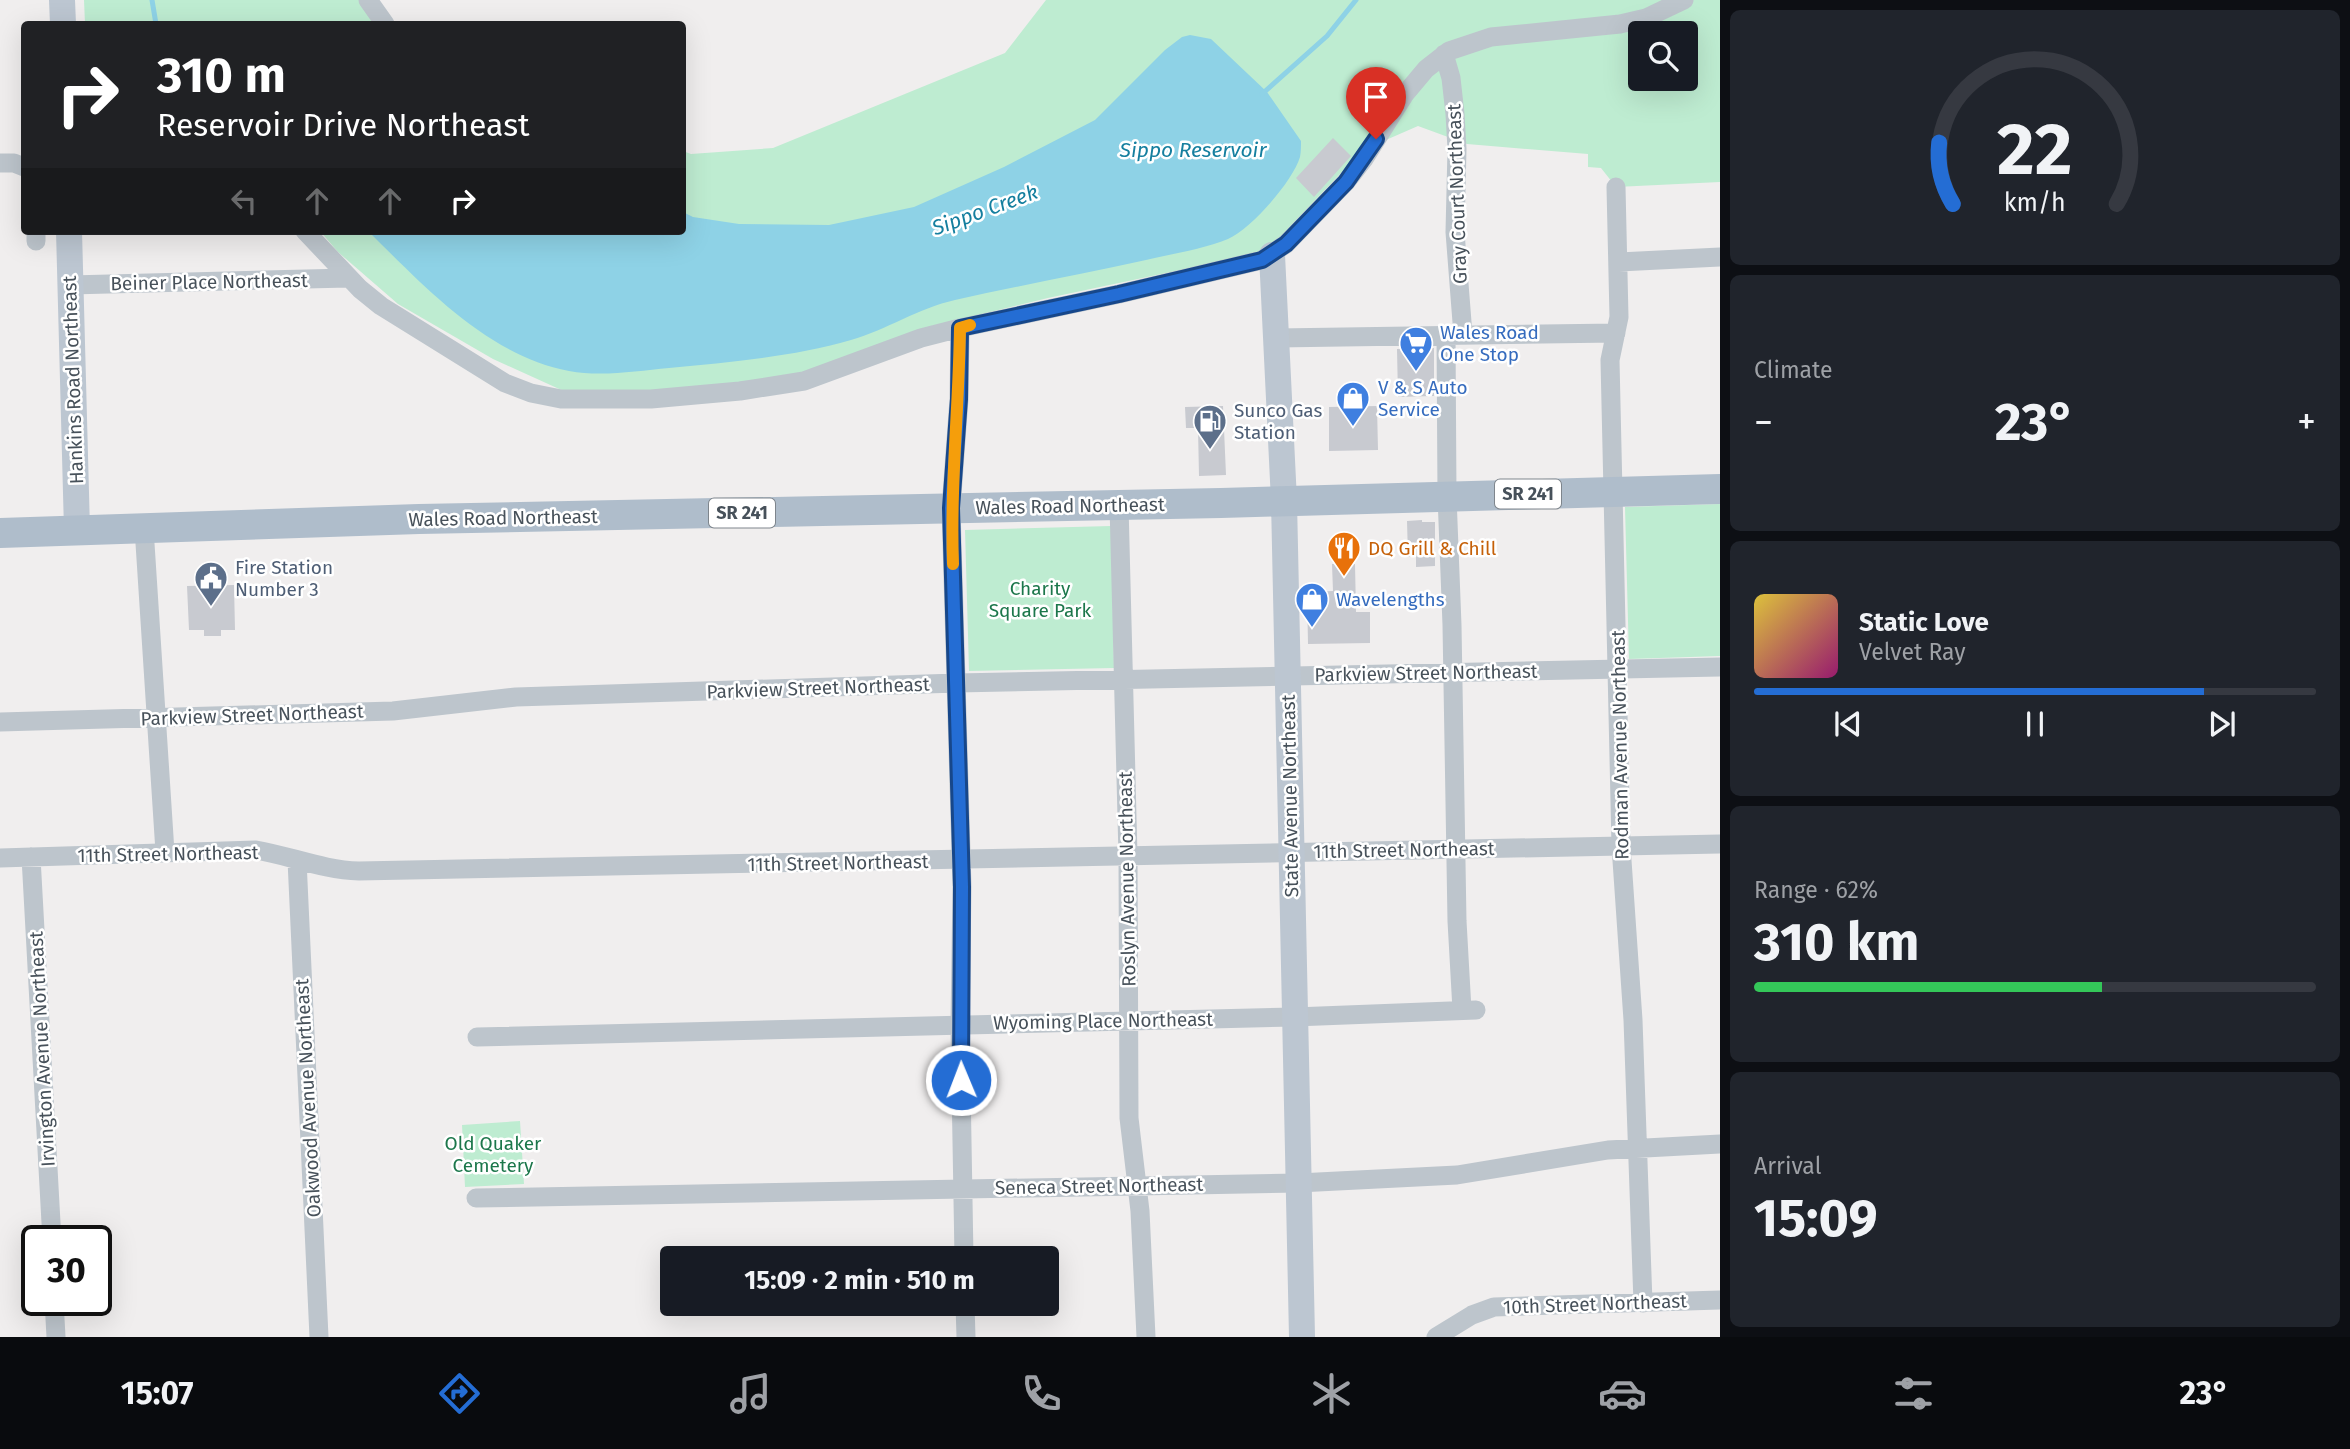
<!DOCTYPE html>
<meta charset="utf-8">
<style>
body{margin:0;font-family:"Fira Sans",sans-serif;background:#20242c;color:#f1f3f6;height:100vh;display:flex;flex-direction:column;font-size:26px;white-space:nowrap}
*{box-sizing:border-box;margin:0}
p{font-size:23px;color:#9ea1a6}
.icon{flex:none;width:38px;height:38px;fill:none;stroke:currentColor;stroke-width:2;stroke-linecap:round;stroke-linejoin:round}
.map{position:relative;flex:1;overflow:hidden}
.details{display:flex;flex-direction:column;gap:10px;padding:10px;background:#0d0f14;width:630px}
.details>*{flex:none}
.hud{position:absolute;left:21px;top:21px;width:665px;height:214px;border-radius:7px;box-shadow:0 7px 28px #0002;background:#202124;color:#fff;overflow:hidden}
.controls{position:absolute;left:1628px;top:21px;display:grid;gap:14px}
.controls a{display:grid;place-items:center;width:70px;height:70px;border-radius:7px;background:#171b24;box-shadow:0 7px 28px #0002;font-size:35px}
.speed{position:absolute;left:21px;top:1225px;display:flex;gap:14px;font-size:35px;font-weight:700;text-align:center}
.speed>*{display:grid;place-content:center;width:91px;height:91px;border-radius:50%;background:#171b24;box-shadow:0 7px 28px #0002;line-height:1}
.speed .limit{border:4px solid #111;border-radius:10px;background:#fff;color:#111}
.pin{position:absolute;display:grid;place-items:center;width:60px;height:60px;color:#fff;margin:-72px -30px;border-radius:50% 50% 50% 0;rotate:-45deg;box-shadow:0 0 7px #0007}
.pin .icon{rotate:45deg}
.me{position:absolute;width:77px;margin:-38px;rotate:359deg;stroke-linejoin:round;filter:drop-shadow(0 0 5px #0008)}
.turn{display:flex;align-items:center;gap:24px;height:147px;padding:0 21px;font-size:32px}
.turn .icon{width:91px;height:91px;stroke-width:2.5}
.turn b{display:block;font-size:49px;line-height:60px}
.lanes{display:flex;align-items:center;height:66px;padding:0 21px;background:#0003;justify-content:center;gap:35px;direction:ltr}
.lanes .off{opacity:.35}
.big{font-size:52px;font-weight:700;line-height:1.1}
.details .widget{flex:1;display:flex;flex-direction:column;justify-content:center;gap:10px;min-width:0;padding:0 24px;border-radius:10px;background:#20242c}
.details .dial{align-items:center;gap:0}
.dial svg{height:182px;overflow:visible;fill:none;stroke:#363941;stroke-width:7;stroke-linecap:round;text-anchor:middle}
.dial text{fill:#f1f3f6;stroke:none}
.song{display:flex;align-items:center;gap:21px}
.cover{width:84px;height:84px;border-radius:10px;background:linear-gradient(135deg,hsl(50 70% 55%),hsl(320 70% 35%))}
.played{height:7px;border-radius:4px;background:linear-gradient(90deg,#246dd4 80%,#363941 80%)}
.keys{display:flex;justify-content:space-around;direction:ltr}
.heat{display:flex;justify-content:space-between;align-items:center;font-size:38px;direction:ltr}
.charge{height:10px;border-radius:5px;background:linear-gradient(90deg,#34c759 62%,#363941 0)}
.trip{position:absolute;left:660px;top:1246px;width:399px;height:70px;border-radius:7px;background:#171b24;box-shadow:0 7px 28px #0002;font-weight:700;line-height:70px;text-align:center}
.menu{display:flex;height:112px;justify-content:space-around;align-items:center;background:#090b0e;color:#9ea1a6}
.menu .icon{width:49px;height:49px}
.menu .on{color:#246dd4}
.menu b{font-size:32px;color:#f1f3f6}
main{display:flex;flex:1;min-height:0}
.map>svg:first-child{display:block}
.green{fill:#beecd1;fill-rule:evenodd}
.water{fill:#8ed2e6}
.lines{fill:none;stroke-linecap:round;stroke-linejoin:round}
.stream{stroke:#8ed2e6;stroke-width:5}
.building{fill:#c8cad0}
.street{stroke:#bdc5cc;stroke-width:19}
.secondary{stroke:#bcc6d1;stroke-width:26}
.primary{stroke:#afbdcb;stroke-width:30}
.route-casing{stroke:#17478a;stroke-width:18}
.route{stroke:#246dd4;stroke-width:12}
.slow{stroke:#f59e0b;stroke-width:12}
.labels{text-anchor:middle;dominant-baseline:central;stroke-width:5;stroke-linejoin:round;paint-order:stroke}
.shield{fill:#fff;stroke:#7e858c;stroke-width:2}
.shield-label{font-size:18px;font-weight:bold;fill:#47515a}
.street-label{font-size:19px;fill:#47515a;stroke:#fff}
.shop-label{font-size:19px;fill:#366cbe;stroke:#fff;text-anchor:start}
.service-label{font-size:19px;fill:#4e5e75;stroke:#fff;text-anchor:start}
.food-label{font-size:19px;fill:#c56008;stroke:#fff;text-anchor:start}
.park-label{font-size:19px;fill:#1c774b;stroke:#fff}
.water-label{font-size:21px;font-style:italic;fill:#157f9f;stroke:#fff}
</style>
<main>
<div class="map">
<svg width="1720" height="1337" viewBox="0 0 1720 1337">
<rect width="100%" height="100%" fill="#f0eeee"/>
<!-- green -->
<path class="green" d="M84 0H361L373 24H85Z
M1046 0H1720V182L1616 187 1601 168 1588 167V154L1467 144 1418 126 1363 150 1280 237 1256 254 1048 298 932 326 810 372 748 383 656 392 568 393 493 359 398 304 338 252 320 231H682L683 151 691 154 773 148 1005 53ZM1640 33H1685V79H1640Z
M1720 504V656L1629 659 1625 507Z
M1111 526 1114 668 969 671 965 530Z
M520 1121 524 1184 465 1187 462 1125Z"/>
<!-- water -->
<path class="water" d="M1190 35 1211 39 1267 92 1301 141C1301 146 1301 152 1300 157 1293 181 1251 229 1228 239 1204 249 1171 254 1146 260 1082 274 1018 286 955 300 919 308 886 330 851 340 793 357 729 362 669 368 637 371 601 377 569 371 487 355 425 287 368 231H682L683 212 693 217 739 224 829 225 914 207 1004 167 1095 120 1165 50 1182 37Z"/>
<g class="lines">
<!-- stream -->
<path class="stream" d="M152 0 156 24
M1262 94 1327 36 1356 0"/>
</g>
<!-- building -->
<path class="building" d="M1333 138 1351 156 1314 197 1296 178Z
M1434 348V396L1398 397 1397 349Z
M1223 406 1226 475 1199 476 1198 428H1186L1185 407Z
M1377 406 1378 450 1329 451V407Z
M1422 520V522H1435V566L1416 567V557H1408L1407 521Z
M1332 564H1355L1356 612H1370V643L1308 644 1307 592 1333 591Z
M234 585 235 630H221V636H204V630H189L187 586Z"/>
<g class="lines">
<!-- street -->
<path class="street" d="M368 0 385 24
M1444 54 1451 78 1455 114 1457 149 1455 232 1463 335
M0 163H14L24 167
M1616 187 1619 317 1610 360 1621 846 1633 1020 1643 1303
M36 231V241
M305 231 360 289 381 306 505 383 531 393 561 399H651L740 391 804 381 921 338 960 328 1119 294 1262 260 1286 244 1346 182 1364 159 1405 94 1426 69 1449 51 1491 37 1620 24 1646 18 1684 0
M1619 262 1720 257
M70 285 348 278
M960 328 959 399 951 508 962 887 960 1025 964 1258
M1446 335 1447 496 1452 625 1457 921 1462 1010
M1277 338 1616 333
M1119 505 1128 856 1129 1118 1140 1211 1146 1337
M144 528 165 852
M0 722 393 711 516 697 957 683 1720 667
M31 857 52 1241
M0 858 256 850C291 856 323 870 359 871L1720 844
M297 860 319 1337
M477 1037 1294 1017 1476 1010
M476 1198 1298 1183 1457 1175 1608 1150 1720 1144
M54 1300 56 1337
M965 1304 966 1337
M1436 1337 1472 1315 1494 1307 1720 1300"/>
<!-- secondary -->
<path class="secondary" d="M62 0 63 24
M69 231 77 530
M1272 255 1284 501 1302 1337"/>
<!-- primary -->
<path class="primary" d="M0 533 419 519 1221 503 1720 489"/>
</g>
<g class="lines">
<defs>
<path id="route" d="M961 1080 962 887 951 508 959 399 960 328 1119 294 1262 260 1286 244 1346 182 1376 139"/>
</defs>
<!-- route casing -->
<use href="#route" class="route-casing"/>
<!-- route -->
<use href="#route" class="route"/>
<!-- slow -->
<path class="slow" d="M953 564C950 485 959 407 960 328L970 325"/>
</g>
<!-- icons -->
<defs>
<symbol id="supermarket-pin" viewBox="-11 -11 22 30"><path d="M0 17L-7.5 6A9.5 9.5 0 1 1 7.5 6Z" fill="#3f7fe0" stroke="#fff"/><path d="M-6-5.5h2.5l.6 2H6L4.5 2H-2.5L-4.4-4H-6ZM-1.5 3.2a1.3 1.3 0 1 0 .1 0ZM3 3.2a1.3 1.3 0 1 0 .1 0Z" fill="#fff"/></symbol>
<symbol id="shop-pin" viewBox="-11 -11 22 30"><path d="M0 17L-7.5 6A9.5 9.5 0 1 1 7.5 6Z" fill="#3f7fe0" stroke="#fff"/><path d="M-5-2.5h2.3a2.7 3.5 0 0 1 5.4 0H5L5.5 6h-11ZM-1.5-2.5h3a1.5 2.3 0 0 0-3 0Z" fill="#fff"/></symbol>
<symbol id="fuel-pin" viewBox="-11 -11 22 30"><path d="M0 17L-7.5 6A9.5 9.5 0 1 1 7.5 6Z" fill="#5c6f8a" stroke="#fff"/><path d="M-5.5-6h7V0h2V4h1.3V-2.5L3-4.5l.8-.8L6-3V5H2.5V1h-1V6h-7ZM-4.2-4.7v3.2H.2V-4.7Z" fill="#fff"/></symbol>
<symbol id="restaurant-pin" viewBox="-11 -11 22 30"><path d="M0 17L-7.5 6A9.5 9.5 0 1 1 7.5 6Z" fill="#e8710a" stroke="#fff"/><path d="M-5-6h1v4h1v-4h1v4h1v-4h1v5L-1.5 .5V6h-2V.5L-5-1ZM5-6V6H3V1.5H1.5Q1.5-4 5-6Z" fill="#fff"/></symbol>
<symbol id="civic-pin" viewBox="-11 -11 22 30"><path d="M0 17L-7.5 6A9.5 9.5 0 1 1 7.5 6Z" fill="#5c6f8a" stroke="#fff"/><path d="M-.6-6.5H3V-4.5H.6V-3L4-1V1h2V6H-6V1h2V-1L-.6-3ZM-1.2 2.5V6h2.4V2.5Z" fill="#fff"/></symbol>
</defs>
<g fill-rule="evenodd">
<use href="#supermarket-pin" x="1397" y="324" width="38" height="52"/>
<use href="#shop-pin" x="1334" y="379" width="38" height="52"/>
<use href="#fuel-pin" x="1191" y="402" width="38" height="52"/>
<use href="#restaurant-pin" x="1325" y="529" width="38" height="52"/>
<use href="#civic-pin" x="192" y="559" width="38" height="52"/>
<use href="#shop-pin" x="1293" y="580" width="38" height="52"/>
</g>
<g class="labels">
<!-- shield labels -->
<g class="shield">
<rect x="1495" y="479.5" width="66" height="29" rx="5"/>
<rect x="709" y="498.5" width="66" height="29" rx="5"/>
</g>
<g class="shield-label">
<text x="1528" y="494">SR 241</text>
<text x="742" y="513">SR 241</text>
</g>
<!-- street labels -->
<g class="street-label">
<text transform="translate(1457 194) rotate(-92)">Gray Court Northeast</text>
<text transform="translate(209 282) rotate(-1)">Beiner Place Northeast</text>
<text transform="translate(73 380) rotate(-92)">Hankins Road Northeast</text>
<text transform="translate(1070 506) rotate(-1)">Wales Road Northeast</text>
<text transform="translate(503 518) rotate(-1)">Wales Road Northeast</text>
<text transform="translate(1426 673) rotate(-1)">Parkview Street Northeast</text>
<text transform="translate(818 688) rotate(-2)">Parkview Street Northeast</text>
<text transform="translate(252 715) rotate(-2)">Parkview Street Northeast</text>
<text transform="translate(1620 745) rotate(-91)">Rodman Avenue Northeast</text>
<text transform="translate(1290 796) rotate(-91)">State Avenue Northeast</text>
<text transform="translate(1404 850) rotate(-1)">11th Street Northeast</text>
<text transform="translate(168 854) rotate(-1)">11th Street Northeast</text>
<text transform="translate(838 863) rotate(-1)">11th Street Northeast</text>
<text transform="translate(1127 879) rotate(-91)">Roslyn Avenue Northeast</text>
<text transform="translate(1103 1021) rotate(-1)">Wyoming Place Northeast</text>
<text transform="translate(42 1049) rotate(-93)">Irvington Avenue Northeast</text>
<text transform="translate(308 1098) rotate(-93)">Oakwood Avenue Northeast</text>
<text transform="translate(1099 1186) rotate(-1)">Seneca Street Northeast</text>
<text transform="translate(1595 1304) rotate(-2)">10th Street Northeast</text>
</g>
<!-- shop labels -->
<g class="shop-label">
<text x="1440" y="332">Wales Road<tspan x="1440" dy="22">One Stop</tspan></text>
<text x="1378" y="387">V &amp; S Auto<tspan x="1378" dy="22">Service</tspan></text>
<text x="1336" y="599">Wavelengths</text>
</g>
<!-- service labels -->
<g class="service-label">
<text x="1234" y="410">Sunco Gas<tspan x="1234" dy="22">Station</tspan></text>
<text x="235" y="567">Fire Station<tspan x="235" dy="22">Number 3</tspan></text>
</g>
<!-- food labels -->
<g class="food-label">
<text x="1368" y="548">DQ Grill &amp; Chill</text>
</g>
<!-- park labels -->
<g class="park-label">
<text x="1040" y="588">Charity<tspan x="1040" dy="22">Square Park</tspan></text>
<text x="493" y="1143">Old Quaker<tspan x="493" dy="22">Cemetery</tspan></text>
</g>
<!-- water labels -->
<g class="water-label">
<text x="1193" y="150">Sippo Reservoir</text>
<text transform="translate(985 210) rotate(-20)">Sippo Creek</text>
</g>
</g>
</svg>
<div class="controls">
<a><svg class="icon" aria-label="search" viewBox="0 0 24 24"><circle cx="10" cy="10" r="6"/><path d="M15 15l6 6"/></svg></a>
</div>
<div class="speed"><div class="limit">30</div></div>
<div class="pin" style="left:1376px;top:139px;background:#d93025"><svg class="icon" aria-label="arrive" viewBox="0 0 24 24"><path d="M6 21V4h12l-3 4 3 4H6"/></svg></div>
<svg class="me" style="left:961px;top:1080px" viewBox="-20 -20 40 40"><circle r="17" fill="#246dd4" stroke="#fff" stroke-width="3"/><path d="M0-11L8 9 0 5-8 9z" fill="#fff"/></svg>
<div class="trip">15:09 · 2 min · 510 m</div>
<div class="hud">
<div class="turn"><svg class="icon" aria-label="right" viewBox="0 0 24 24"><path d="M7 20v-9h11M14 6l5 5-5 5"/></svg><div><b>310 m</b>Reservoir Drive Northeast</div></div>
<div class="lanes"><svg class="icon off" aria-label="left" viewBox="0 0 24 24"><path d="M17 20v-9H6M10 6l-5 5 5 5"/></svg><svg class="icon off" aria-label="ahead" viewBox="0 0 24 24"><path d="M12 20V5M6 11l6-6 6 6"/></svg><svg class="icon off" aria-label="ahead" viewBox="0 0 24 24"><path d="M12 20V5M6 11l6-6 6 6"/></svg><svg class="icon" aria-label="right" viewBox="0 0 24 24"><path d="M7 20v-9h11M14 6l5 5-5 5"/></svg></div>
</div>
</div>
<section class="details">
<div class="widget dial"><svg viewBox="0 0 100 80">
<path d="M14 69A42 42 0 1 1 86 69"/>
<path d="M14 69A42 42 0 0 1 8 42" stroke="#246dd4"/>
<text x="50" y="56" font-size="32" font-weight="700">22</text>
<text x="50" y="72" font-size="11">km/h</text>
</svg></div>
<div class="widget"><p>Climate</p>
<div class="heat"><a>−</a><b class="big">23°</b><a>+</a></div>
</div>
<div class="widget">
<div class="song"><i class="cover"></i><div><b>Static Love</b><p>Velvet Ray</p></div></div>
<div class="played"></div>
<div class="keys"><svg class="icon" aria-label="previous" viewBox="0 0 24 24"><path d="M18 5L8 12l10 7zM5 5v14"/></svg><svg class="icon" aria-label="pause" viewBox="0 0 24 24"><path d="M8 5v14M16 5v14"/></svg><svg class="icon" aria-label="next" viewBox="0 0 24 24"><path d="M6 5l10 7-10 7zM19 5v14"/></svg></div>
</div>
<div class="widget"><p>Range · 62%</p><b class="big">310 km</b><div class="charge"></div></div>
<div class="widget"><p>Arrival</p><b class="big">15:09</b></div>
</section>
</main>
<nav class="menu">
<b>15:07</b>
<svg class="icon on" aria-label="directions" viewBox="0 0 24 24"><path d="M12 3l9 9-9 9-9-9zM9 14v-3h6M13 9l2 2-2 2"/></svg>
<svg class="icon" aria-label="music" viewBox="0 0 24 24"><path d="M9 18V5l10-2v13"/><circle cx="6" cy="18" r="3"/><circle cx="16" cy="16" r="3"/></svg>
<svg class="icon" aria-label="phone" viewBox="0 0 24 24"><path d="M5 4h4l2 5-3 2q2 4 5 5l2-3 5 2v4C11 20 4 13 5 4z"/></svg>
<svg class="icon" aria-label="climate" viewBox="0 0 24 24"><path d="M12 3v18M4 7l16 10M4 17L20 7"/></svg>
<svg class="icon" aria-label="car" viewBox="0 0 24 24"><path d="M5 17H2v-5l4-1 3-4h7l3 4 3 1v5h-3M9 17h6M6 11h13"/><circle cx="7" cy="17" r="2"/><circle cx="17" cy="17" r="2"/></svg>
<svg class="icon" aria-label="filters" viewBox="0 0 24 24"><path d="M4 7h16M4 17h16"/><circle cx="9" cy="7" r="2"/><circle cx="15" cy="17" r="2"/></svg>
<b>23°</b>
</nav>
